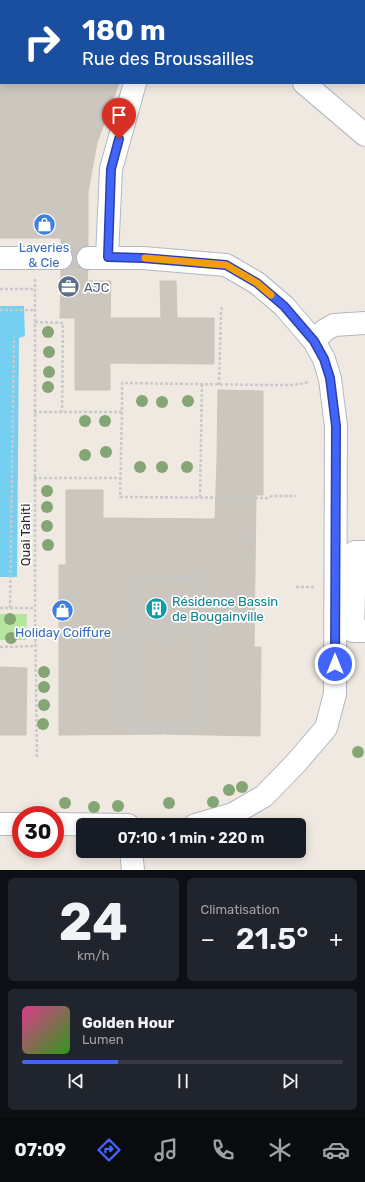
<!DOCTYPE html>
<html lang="fr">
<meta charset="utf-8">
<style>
body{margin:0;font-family:Rubik,sans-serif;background:#20242c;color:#f1f3f6;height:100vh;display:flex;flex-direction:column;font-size:15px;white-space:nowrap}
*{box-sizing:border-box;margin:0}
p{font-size:13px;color:#9ea1a6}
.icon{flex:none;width:22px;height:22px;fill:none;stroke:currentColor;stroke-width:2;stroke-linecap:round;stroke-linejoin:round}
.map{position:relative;height:870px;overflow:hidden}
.side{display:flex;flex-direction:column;gap:8px;padding:8px;background:#0d0f14;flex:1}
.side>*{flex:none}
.banner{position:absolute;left:0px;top:0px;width:365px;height:84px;box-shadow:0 2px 10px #0003;background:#1a4fa0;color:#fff;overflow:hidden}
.speed{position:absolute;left:12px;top:806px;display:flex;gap:8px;font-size:20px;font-weight:700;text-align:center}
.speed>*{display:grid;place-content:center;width:52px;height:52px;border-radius:50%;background:#171b24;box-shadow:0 2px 10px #0003;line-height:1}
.speed .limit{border:6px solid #d22;background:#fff;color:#111}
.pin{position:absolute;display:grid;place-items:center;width:34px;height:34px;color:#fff;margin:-41px -17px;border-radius:50% 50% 50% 0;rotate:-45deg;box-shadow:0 0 4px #0007}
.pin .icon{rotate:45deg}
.me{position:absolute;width:44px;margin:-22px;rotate:0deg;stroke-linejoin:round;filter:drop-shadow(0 0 3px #0008)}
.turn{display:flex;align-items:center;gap:14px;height:84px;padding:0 16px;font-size:18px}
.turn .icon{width:52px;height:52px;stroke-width:2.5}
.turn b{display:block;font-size:28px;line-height:34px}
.big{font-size:30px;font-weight:600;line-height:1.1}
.side .tile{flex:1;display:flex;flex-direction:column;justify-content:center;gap:6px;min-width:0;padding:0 14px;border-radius:6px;background:#20242c}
.side .dial{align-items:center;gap:0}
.dial b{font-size:52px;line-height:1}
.song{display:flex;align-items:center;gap:12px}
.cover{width:48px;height:48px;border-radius:6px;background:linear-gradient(135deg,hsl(330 70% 55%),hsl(110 70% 35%))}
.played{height:4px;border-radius:2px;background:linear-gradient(90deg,#4264fb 30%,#363941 30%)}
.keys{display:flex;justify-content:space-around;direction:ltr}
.heat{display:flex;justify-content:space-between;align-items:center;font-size:22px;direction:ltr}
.side .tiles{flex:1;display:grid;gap:8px;grid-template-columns:1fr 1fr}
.tile:last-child{grid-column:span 2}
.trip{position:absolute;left:76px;top:818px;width:230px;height:40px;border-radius:6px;background:#171b24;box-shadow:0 2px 10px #0003;font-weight:600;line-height:40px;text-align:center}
.menu{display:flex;height:64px;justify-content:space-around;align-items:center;background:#090b0e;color:#9ea1a6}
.menu .icon{width:28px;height:28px}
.menu .current{color:#4264fb}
.menu b{font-size:18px;color:#f1f3f6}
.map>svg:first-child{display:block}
.green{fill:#b6e59e}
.water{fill:#75cff0}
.building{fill:#cbc7bf;stroke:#cbc5ba}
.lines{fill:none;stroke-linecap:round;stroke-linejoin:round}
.minor-tunnel{stroke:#c8c4bd;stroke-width:22;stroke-dasharray:22 11;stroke-linecap:butt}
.minor-casing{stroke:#b4b7c1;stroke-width:24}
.path{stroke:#c9c9c9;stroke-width:2.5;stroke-dasharray:3 2;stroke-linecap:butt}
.minor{stroke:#fff;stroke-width:22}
.tree{fill:#84a574}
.route-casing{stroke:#2b41a3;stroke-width:10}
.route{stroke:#4264fb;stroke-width:7}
.slow{stroke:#f59e0b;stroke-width:7}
.labels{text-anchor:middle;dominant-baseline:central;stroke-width:3.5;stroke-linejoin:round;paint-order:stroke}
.shop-label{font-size:13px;fill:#366cbe;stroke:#fff}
.service-label{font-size:13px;fill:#4e5e75;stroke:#fff;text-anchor:start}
.street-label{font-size:13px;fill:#2e2e2e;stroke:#fff}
.culture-label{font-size:13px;fill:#0d838f;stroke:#fff;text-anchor:start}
</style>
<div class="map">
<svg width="365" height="870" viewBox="0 0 365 870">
<rect width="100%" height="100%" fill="#efe9e1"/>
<!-- green -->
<path class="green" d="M0 614H27L26 640H0Z"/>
<!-- water -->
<path class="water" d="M0 306H24L25 336 19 338 17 577H0Z"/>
<!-- building -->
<path class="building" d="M0 83H119L97 143 88 192V246L82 247 77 251 76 258 77 264 81 269 88 270 87 281H111L110 318H161L160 281H176L177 318H214V364L110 363V390H75V318H60L61 270 67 269 72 265 73 258 72 252 67 247 61 246V238H0Z
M218 390 263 391V495H256L254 647H261L260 736 163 734 59 735V565H66V490H103V518L215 519 217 459Z
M0 667 27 668 26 735H0Z"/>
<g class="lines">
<!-- minor-tunnel -->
<path class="minor-tunnel" d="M61 258H88"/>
<defs>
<path id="minor" d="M57 1 58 0
M175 1 176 0
M241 1 242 0
M0 64 1 62
M304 83 365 135
M107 257 111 169 135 83
M0 258H61
M88 258H143L226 265 257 283 284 306 314 341 324 359 330 379 336 426 335 694 326 728 296 763 264 796 233 814 195 825
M314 341 325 330 334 325 365 323
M365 552H355L353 631H365
M0 824H21
M55 824 128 825
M131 851 133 870"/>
</defs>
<!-- minor casing -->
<use href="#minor" class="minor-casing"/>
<!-- path -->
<path class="path" d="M35 279V608L37 759
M0 289H35
M0 310H34
M35 322 63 323 62 412
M219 385 221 311 222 307
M34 412H122V383L268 385H293L309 382
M122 412 120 497 267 498 272 496H296
M34 478H121
M200 497 202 384
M296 587H316
M0 608H35
M10 608 14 337
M153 630 163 642 174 631
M128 631 153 630 163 620 174 631 198 630
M0 647 35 646
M163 734V729L198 728V577L129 579 127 729H163"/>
<!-- minor -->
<use href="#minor" class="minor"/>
</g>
<!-- trees -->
<g class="tree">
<circle cx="48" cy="332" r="6"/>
<circle cx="49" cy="352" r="6"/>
<circle cx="49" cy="372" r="6"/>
<circle cx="48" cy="387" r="6"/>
<circle cx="142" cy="401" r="6"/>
<circle cx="188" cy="401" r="6"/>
<circle cx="162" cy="402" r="6"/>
<circle cx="85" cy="421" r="6"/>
<circle cx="105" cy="421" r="6"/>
<circle cx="106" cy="452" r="6"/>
<circle cx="85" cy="455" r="6"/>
<circle cx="140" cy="467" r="6"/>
<circle cx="162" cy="467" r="6"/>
<circle cx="187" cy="467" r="6"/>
<circle cx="47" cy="491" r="6"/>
<circle cx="47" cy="507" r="6"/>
<circle cx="47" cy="526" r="6"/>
<circle cx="48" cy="545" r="6"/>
<circle cx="10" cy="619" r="6"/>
<circle cx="11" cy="638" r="6"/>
<circle cx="44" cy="672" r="6"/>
<circle cx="44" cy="687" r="6"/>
<circle cx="44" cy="705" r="6"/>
<circle cx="43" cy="724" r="6"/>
<circle cx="358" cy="752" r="6"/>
<circle cx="242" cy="787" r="6"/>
<circle cx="229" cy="790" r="6"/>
<circle cx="213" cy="802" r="6"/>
<circle cx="65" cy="803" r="6"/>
<circle cx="169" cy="803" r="6"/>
<circle cx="118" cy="806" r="6"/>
<circle cx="94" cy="807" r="6"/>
</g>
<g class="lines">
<defs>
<path id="route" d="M119 139 111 169 108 257 143 258 226 265 257 283 284 306 314 341 324 359 330 378 336 426 335 664"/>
</defs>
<!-- route casing -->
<use href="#route" class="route-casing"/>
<!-- route -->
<use href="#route" class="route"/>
<!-- slow -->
<path class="slow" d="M145 258 226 265 257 283 271 295"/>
</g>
<!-- icons -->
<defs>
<symbol id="shop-disc" viewBox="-11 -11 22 22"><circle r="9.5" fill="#3f7fe0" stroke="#fff"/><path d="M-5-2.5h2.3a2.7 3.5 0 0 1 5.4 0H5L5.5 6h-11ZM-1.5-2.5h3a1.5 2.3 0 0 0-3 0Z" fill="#fff"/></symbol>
<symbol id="office-disc" viewBox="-11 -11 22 22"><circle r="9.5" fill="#5c6f8a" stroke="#fff"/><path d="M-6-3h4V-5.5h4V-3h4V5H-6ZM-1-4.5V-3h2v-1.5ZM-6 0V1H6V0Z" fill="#fff"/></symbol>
<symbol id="building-disc" viewBox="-11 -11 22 22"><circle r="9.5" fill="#0f9aa8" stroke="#fff"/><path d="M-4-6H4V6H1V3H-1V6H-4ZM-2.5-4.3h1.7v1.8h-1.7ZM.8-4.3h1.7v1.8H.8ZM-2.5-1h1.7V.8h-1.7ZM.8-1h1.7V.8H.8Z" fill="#fff"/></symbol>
</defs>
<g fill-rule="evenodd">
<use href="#shop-disc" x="32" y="212" width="25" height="25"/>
<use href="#office-disc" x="56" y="274" width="25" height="25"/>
<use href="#building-disc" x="144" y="596" width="25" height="25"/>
<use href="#shop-disc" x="50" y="598" width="25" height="25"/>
</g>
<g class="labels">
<!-- shop labels -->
<g class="shop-label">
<text x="44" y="247">Laveries<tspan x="44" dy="15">&amp; Cie</tspan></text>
<text x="63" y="632">Holiday Coiffure</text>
</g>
<!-- service labels -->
<g class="service-label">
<text x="84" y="287">AJC</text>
</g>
<!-- street labels -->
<g class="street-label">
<text transform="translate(25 535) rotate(-90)">Quai Tahiti</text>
</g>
<!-- culture labels -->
<g class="culture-label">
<text x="172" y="601">Résidence Bassin<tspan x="172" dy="15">de Bougainville</tspan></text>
</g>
</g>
</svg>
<div class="speed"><div class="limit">30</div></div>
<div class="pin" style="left:119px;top:139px;background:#d93025"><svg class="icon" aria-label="arrive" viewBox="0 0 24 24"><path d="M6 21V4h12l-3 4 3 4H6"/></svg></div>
<svg class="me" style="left:335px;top:664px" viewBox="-20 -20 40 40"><circle r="17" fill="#4264fb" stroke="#fff" stroke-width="3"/><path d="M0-11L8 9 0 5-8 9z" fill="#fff"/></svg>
<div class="trip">07:10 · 1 min · 220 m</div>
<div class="banner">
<div class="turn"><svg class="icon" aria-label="right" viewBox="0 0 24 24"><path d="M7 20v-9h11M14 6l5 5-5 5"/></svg><div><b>180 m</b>Rue des Broussailles</div></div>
</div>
</div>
<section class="side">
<div class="tiles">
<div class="tile dial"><b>24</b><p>km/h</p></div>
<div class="tile"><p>Climatisation</p>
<div class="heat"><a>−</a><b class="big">21.5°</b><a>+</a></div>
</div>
<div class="tile">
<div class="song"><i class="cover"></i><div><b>Golden Hour</b><p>Lumen</p></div></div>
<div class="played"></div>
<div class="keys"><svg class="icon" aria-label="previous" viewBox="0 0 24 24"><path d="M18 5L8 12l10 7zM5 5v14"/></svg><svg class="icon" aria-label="pause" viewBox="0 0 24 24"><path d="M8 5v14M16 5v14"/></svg><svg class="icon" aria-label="next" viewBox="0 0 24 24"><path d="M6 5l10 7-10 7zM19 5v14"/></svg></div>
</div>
</div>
</section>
<nav class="menu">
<b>07:09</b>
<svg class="icon current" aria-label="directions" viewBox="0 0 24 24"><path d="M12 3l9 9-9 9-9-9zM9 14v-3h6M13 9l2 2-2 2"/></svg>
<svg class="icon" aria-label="music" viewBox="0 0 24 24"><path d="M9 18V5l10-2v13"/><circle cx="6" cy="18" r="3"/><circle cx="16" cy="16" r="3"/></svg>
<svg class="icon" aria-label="phone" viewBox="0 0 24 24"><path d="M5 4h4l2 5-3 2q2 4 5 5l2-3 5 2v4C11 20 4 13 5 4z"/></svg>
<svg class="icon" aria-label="climate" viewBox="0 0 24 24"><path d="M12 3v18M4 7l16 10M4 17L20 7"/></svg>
<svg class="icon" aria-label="car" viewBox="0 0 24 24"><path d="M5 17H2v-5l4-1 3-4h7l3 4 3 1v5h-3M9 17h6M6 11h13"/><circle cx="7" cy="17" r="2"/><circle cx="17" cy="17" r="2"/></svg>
</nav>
